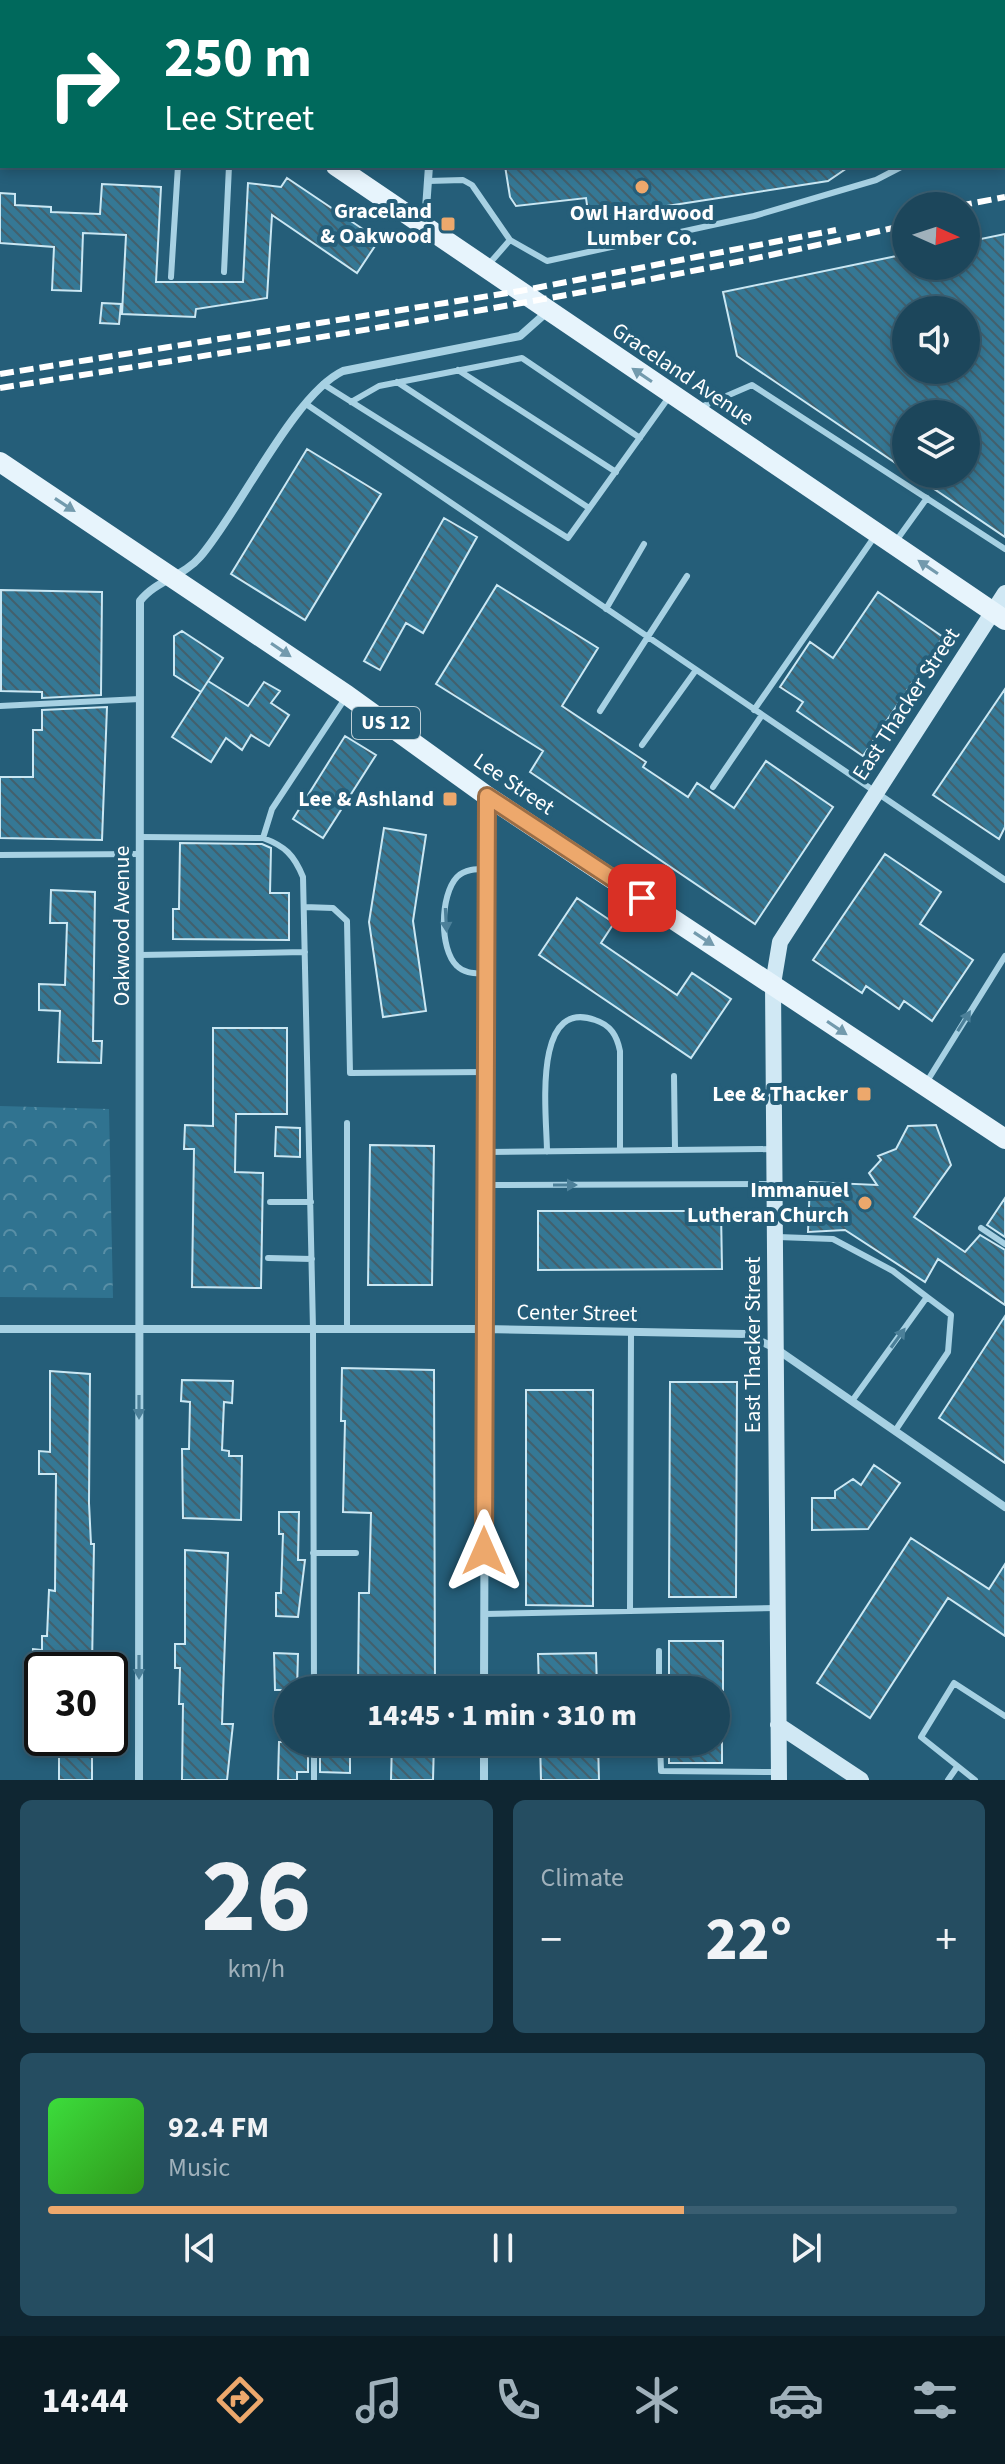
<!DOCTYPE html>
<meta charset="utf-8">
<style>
body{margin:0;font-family:"Source Sans 3",sans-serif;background:#254d61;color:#f1f3f6;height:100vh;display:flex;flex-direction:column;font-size:30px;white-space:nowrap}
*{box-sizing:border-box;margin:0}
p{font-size:26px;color:#a0b1bb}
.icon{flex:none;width:44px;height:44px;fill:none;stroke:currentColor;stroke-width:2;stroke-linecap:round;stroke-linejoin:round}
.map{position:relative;height:1780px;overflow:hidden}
.sheet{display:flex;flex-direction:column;gap:20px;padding:20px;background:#0f2632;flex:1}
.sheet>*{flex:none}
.banner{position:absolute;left:0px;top:0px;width:1006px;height:168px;box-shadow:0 4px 12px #0003,0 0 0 2px #3a5e71;background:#00695c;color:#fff;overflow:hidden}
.needle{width:52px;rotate:93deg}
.buttons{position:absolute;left:892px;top:192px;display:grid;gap:16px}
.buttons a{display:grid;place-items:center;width:88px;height:88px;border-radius:50%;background:#1c465b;box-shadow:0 4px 12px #0003,0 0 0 2px #3a5e71;font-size:40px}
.speed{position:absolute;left:24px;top:1652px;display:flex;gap:16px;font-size:40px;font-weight:700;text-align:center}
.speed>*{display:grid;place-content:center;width:104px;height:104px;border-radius:50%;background:#1c465b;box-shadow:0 4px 12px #0003,0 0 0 2px #3a5e71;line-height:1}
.speed .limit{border:4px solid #111;border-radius:12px;background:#fff;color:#111}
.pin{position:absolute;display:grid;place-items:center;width:68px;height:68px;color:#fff;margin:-34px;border-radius:16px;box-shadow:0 4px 12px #0006}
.me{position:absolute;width:88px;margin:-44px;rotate:0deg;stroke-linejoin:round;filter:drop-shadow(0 0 6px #0008)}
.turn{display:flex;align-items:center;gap:28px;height:168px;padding:0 32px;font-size:36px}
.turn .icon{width:104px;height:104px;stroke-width:2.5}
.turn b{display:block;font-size:56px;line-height:68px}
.big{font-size:60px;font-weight:800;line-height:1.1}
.sheet .tile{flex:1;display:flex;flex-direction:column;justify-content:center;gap:12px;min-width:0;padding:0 28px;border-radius:12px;background:#254d61}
.sheet .dial{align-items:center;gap:0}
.dial b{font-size:104px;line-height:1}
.song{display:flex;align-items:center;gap:24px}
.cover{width:96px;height:96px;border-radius:12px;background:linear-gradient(135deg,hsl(120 70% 55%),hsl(110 70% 35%))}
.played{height:8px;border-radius:4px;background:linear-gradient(90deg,#eda86c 70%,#3a5e71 70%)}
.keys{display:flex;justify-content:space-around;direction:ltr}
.heat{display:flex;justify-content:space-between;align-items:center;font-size:44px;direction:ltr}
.sheet .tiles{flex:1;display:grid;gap:20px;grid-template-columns:1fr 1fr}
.tile:last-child{grid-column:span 2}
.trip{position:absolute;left:274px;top:1676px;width:456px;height:80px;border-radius:40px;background:#1c465b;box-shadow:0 4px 12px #0003,0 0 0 2px #3a5e71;font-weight:800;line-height:80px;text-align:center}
.menu{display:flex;height:128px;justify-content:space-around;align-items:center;background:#0b1c24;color:#a0b1bb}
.menu .icon{width:56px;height:56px}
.menu .active{color:#eda86c}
.menu b{font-size:36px;color:#f1f3f6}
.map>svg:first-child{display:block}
.park{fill:url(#park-crowns)}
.building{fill:url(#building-back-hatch);stroke:#cae7f3;stroke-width:2;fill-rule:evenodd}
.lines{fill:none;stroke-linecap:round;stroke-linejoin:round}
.lane{stroke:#a7d1e3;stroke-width:6}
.street{stroke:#a7d1e3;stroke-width:8}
.secondary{stroke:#d0e8f4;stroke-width:16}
.primary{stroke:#e7f4fc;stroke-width:20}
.rail{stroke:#fff;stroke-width:6;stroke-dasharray:14 6;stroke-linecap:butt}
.oneway{fill:#739aad}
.oneway2{fill:#4c8099}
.route-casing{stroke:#9a6d46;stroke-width:20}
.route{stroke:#eda86c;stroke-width:14}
.poi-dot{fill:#eda86c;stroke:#255e79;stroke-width:3}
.labels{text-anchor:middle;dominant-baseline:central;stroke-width:8;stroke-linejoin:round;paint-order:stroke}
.shield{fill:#255e79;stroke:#becfd7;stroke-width:2}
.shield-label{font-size:20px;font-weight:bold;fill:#fff}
.poi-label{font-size:22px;font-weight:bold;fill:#fff;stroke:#255e79;text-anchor:end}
.street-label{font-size:22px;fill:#fff;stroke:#255e79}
</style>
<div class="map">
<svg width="1005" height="1780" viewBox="0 0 1005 1780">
<defs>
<pattern id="park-crowns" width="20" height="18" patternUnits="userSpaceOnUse" patternTransform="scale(2)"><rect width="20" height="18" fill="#307390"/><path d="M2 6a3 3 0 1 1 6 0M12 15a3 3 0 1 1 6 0" fill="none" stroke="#598fa6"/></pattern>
<pattern id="building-back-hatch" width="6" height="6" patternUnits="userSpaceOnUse" patternTransform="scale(2)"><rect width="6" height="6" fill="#357895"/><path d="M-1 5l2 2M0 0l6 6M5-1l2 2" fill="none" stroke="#42606d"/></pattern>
</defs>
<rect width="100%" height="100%" fill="#255e79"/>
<!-- park -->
<path class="park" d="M0 1106 109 1109 113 1298 0 1297Z"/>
<!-- building -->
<path class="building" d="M505 166H850L828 181 589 218 586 198 516 206 510 197Z
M287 178 379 240 357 273 272 215 267 298 196 309 195 317 122 314 126 235 83 233 81 291 52 290 54 247 0 243V193L15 194V205L51 207V212L100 214 102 184 161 187 156 282H243L248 183 281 187Z
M1005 234V537L912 474H966V414H906V470L737 356 723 292 906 254V266H966V242ZM906 310H966V370H906Z
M102 303 121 304 119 324 100 323Z
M307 449 381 494 305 620 231 574Z
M444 518 477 537 423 633 406 623 380 670 364 661Z
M497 585 598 648 562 706 646 762 643 767 688 797 697 783 734 808 766 761 833 807 755 924 530 772 543 751 436 684Z
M1 590 102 592 101 695 42 698V692L1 691Z
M878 592 943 637 863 756 797 711 803 702 780 687 810 642 833 658Z
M182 631 223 658 201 692 174 675V636Z
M208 681 248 706 264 682 280 691 271 703 289 715 269 746 251 735 242 750 226 738 211 762 172 737Z
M1005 689V827L999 839 933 795Z
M107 707 102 840 0 838V777H33V730H42V710Z
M345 736 376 755 323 838 293 819Z
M384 828 426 835 413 921 426 1011 383 1017 369 922Z
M180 843 262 844 271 848 270 893H289V940L173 939V909H179Z
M885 854 941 892 920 924 973 960 932 1021 904 1001 899 1009 866 986 862 993 813 960Z
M51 890 95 892 93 1041H102L101 1063 58 1062 60 1011 39 1010V984L65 985 67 923H50Z
M577 898 614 923 601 943 677 995 692 973 731 999 691 1058 539 955Z
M213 1028H287V1114H236L235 1172 263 1173 261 1288 192 1287 194 1149H184L185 1125 213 1126Z
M936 1125 951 1165 914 1217 965 1252 980 1235 1005 1250V1305L938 1259 925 1282 845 1230 808 1232 810 1182 877 1185 869 1173 881 1160 878 1156 896 1149 908 1126Z
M276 1127 300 1128V1157L275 1156Z
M370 1145 434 1146 432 1285H368Z
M1005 1198V1237L987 1225Z
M538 1211H721L722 1269 538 1270Z
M1005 1316V1463L939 1418Z
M342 1368 434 1370 435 1690H358L359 1593H369L371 1513 343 1512 345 1421H341Z
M50 1371 90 1374 89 1503 91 1544H94L92 1668 32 1665 33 1649 42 1650V1636H47L49 1590 55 1591 56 1474H39V1451L50 1452Z
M182 1380 233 1381 232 1403 224 1402 222 1450 229 1451V1456H242L241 1520 183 1518 182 1449H189L190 1402 181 1401Z
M670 1382H737L736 1597H669Z
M526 1390H593V1606L526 1605Z
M874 1465 900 1483 868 1529 812 1530V1498H835V1491L853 1479 861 1485Z
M279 1512H299L298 1560H305L298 1617 276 1616V1593H281L283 1534H279Z
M911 1538 989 1589 1005 1564V1636L948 1598 870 1718 817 1683Z
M185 1550 228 1553 222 1724H233L227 1780H182L183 1704H179L180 1668H175V1644H185Z
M669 1641H723V1690H669Z
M274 1653 298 1654 297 1690H275Z
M596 1653 597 1690H539L538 1654Z
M59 1738H92V1780H59Z
M279 1742H299V1751L308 1752V1772H297V1780H278Z
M392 1742H434L433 1780H391Z
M540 1742H598L599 1780H541Z
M669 1742H722V1763H669Z
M320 1752H350V1773L320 1772Z"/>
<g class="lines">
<!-- lane -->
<path class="lane" d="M1004 129 1005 128
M428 181 463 180 472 185 510 240
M489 264 510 240 547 261 754 216 876 180 903 166
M224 272 229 166
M171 277 178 166
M458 370 616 472
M397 382 589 508
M323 384 568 538 669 397
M351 402 379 386 522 358 640 438
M306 404 1005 880
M701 407 752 385 1005 549
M896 541 927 498
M606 609 644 544
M0 706 140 699
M754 710 875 536
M600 711 687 576
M642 745 696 670
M713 787 762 715
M140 837 263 838C285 846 294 855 303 877L313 1329 314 1690
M263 838 272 809 346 697
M0 855 140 854
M487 869C476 869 465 869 457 877 440 895 439 949 457 966 465 974 476 973 487 974
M304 907 333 908 347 921 350 1073 487 1072
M140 955 305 952
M674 1076 675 1149
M926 1083 1005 956
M347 1123V1329
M487 1152 774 1149
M547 1152C547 1118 531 997 595 1020 611 1025 617 1036 620 1051V1149
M487 1185 771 1184
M270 1202H311
M981 1228 1005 1244
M778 1237 833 1239 893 1271 927 1297
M268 1258 312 1259
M852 1401 927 1297 951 1315 948 1352 895 1431
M313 1553H356
M630 1611 631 1332
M484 1614 777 1608
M659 1651V1690
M314 1742V1780
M660 1742 661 1771 776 1772
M948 1780 957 1767
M975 1780 921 1737 954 1683 1005 1716"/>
<!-- street -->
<path class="street" d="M438 2V0
M425 223 429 166
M0 1329H485L745 1334 775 1348 1005 1507
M484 1690 487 799
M139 1780 140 601C155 581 184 576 200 557 239 512 294 394 343 371L520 336 547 312
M484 1780V1742"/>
<!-- secondary -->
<path class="secondary" d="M778 1725 861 1780
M779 1780 773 984 780 942 1005 593"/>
<!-- primary -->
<path class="primary" d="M0 149H2
M336 166 1005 620
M0 462 347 695 487 796 1005 1139"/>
<!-- rail -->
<path class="rail" d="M958 206 1005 197
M0 374 520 291 836 230
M0 388C303 340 607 295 906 225"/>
</g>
<!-- one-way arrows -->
<defs><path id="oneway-solid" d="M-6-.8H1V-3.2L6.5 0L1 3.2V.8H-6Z" transform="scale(2)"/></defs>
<g class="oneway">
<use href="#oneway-solid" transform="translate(642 375) rotate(-146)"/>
<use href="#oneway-solid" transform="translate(65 505) rotate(33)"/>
<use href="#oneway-solid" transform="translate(928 567) rotate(-146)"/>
<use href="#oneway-solid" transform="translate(281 650) rotate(34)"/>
<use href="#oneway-solid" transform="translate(704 939) rotate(33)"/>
<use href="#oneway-solid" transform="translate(837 1028) rotate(34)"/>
</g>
<g class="oneway2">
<use href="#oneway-solid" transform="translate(446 920) rotate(87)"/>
<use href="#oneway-solid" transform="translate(964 1021) rotate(-58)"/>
<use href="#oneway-solid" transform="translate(565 1185)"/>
<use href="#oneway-solid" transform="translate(898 1338) rotate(-54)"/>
<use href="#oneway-solid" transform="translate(139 1407) rotate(90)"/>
<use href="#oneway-solid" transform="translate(139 1667) rotate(90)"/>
</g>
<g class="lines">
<defs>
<path id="route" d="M484 1551 487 796 642 898"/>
</defs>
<!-- route casing -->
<use href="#route" class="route-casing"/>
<!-- route -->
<use href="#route" class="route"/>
</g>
<!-- markers -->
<g class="poi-dot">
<circle cx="642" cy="187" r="8"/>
<rect x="440" y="216" width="16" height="16" rx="4"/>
<rect x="442" y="791" width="16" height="16" rx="4"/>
<rect x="856" y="1086" width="16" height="16" rx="4"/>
<circle cx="865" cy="1203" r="8"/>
</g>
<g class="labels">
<!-- shield labels -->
<rect class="shield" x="352" y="707" width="68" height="32" rx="6"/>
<g class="shield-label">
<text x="386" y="723">US 12</text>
</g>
<!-- poi labels -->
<g class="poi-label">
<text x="432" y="211">Graceland<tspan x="432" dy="25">&amp; Oakwood</tspan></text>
<text x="642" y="213" text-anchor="middle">Owl Hardwood<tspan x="642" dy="25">Lumber Co.</tspan></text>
<text x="434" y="799">Lee &amp; Ashland</text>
<text x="848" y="1094">Lee &amp; Thacker</text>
<text x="849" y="1190">Immanuel<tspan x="849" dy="25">Lutheran Church</tspan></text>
</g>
<!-- street labels -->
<g class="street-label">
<text transform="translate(683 374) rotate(34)">Graceland Avenue</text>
<text transform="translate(906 704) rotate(-57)">East Thacker Street</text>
<text transform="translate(514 784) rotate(34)">Lee Street</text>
<text transform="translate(122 926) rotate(-90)">Oakwood Avenue</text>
<text transform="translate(577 1313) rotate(1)">Center Street</text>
<text transform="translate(753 1345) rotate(-90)">East Thacker Street</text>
</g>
</g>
</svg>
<div class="buttons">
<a><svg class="needle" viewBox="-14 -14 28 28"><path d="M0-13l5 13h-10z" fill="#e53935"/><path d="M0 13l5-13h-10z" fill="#a0b1bb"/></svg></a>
<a><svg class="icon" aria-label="sound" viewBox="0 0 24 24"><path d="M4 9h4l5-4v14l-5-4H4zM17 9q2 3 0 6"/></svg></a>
<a><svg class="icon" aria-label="layers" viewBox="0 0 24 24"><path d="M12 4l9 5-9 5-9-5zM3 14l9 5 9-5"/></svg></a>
</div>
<div class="speed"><div class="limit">30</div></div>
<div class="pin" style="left:642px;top:898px;background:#d93025"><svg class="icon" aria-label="arrive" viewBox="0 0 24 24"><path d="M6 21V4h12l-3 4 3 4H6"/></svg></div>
<svg class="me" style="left:484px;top:1551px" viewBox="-20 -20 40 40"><path d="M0-17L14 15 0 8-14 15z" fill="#eda86c" stroke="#fff" stroke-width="4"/></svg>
<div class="trip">14:45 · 1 min · 310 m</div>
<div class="banner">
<div class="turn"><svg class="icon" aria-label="right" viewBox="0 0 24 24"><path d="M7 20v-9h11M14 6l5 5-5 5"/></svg><div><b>250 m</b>Lee Street</div></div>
</div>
</div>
<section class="sheet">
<div class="tiles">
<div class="tile dial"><b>26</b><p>km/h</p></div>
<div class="tile"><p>Climate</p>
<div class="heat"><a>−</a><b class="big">22°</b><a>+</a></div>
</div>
<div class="tile">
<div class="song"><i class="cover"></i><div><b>92.4 FM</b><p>Music</p></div></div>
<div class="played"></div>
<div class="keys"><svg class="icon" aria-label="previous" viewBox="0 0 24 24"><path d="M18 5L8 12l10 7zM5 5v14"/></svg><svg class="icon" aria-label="pause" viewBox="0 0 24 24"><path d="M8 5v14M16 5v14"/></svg><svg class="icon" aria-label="next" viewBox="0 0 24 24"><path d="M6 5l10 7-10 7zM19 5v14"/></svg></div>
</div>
</div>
</section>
<nav class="menu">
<b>14:44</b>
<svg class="icon active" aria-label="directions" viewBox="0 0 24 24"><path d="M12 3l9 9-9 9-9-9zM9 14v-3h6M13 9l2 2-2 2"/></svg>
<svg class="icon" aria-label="music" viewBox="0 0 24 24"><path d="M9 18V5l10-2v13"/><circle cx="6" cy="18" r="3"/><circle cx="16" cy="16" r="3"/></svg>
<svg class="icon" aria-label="phone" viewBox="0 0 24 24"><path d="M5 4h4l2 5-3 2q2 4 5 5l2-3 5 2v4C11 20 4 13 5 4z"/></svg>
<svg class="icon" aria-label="climate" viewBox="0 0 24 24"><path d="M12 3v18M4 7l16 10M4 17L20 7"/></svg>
<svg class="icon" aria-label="car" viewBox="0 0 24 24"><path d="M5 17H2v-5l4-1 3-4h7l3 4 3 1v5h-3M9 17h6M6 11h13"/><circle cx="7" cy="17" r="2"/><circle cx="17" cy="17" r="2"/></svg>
<svg class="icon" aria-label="filters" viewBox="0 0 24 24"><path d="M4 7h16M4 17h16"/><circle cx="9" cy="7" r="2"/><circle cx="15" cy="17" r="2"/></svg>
</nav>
